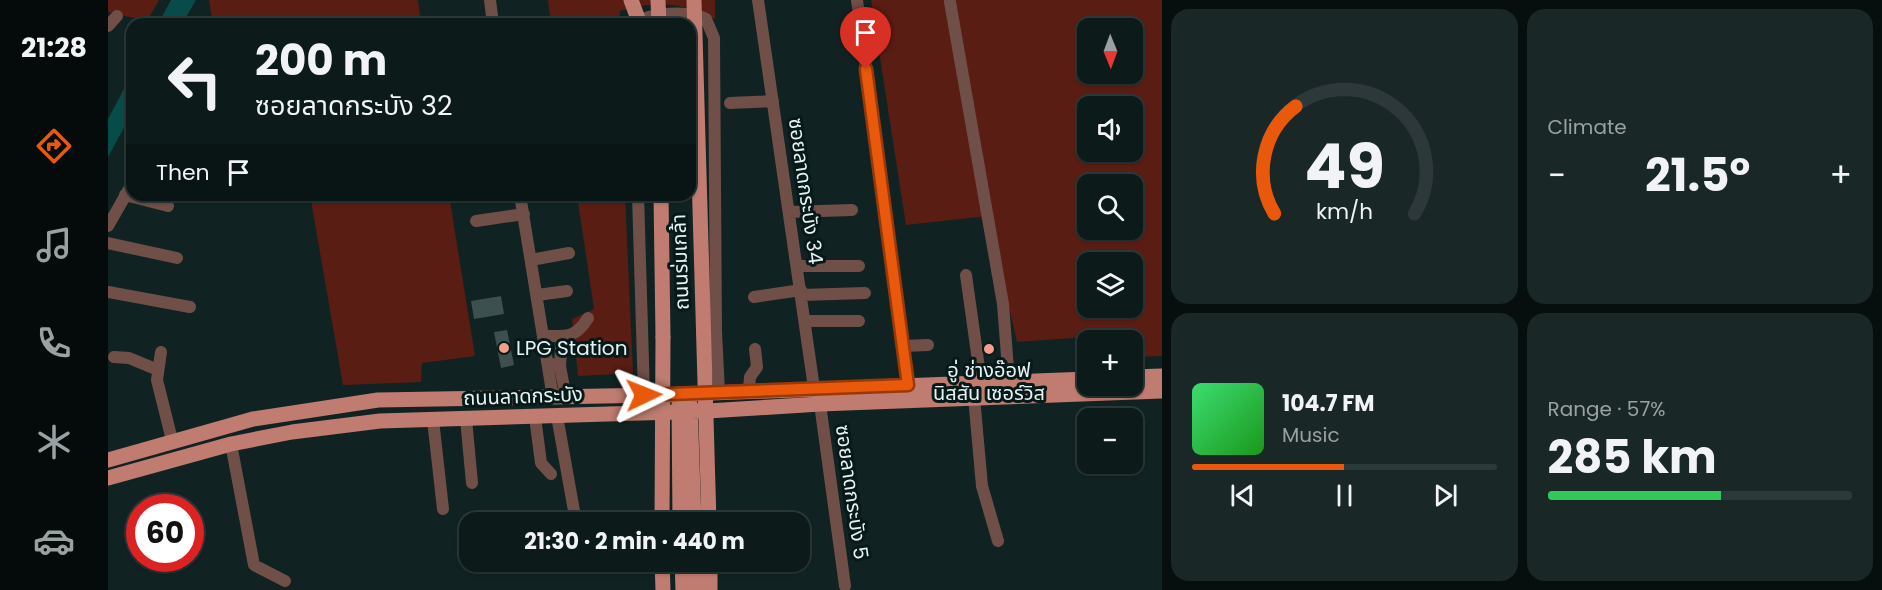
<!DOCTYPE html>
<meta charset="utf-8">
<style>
body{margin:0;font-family:Poppins,"Noto Sans Thai",sans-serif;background:#1a2727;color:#f1f3f6;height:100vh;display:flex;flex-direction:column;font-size:22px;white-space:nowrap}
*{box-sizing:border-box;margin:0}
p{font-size:20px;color:#9aa1a2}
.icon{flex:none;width:33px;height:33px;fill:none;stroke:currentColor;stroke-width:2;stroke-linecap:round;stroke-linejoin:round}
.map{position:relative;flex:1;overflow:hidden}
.drawer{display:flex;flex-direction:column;gap:9px;padding:9px;background:#070e0e;width:720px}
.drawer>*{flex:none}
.top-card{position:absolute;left:18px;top:18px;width:570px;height:183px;border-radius:18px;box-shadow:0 2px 4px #0004,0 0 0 2px #2c3839;background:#0c1a1a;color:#f1f3f6;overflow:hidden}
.needle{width:39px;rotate:179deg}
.tools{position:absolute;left:969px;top:18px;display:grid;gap:12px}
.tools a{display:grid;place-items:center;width:66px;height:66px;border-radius:12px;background:#0c1a1a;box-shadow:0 2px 4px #0004,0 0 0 2px #2c3839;font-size:30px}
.speed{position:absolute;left:18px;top:494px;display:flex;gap:12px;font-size:30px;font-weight:700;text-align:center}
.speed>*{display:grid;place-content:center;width:78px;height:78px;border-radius:50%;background:#0c1a1a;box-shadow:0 2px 4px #0004,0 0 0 2px #2c3839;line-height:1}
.speed .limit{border:9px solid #d22;background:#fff;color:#111}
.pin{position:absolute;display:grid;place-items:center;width:51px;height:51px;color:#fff;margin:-62px -26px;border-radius:50% 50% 50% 0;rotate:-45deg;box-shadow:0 0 6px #0007}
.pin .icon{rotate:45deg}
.me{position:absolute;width:66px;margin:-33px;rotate:88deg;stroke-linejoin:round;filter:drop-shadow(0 0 4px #0008)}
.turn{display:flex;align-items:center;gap:21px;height:126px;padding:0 30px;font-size:27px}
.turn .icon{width:78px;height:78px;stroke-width:2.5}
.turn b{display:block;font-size:42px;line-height:51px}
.then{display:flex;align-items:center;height:57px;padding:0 30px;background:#0003;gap:12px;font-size:22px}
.big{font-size:45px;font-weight:700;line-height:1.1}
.drawer .tile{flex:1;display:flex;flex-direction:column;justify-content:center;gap:9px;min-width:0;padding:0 21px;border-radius:18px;background:#1a2727}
.drawer .dial{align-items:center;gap:0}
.dial svg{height:156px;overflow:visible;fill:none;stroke:#2c3839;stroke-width:7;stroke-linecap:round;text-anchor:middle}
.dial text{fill:#f1f3f6;stroke:none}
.song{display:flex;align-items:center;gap:18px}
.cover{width:72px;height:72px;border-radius:9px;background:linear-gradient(135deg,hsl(140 70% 55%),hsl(120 70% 35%))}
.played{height:6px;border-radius:3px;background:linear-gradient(90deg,#ea580c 50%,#2c3839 50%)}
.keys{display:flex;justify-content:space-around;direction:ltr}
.heat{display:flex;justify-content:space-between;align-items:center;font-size:33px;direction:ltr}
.charge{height:9px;border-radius:4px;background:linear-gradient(90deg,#34c759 57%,#2c3839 0)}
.drawer .tiles{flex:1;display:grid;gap:9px;grid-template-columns:repeat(2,1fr)}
.trip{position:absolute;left:351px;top:512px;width:351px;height:60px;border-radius:18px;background:#0c1a1a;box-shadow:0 2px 4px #0004,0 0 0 2px #2c3839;font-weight:700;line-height:60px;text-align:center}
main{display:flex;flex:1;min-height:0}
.dock{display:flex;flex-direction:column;width:108px;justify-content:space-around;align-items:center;background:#050a0a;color:#9aa1a2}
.dock .icon{width:42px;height:42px}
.dock .selected{color:#ea580c}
.dock b{font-size:27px;color:#f1f3f6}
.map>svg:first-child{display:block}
.green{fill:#5a1d14;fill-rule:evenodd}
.water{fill:#084c4a}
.building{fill:#3b504f}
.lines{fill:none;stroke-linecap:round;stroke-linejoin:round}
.minor{stroke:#704f48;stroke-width:12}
.major{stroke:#c07c70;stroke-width:15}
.major-bridge{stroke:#c07c70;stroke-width:15}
.route-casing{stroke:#983908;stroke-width:15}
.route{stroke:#ea580c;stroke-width:10}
.poi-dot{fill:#f49d8d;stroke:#071a19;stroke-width:2}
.labels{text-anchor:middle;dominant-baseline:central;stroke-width:6;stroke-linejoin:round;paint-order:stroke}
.street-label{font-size:20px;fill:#e7f3f2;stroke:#071a19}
.poi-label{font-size:20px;fill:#e7f3f2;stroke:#071a19;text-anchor:start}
</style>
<main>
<nav class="dock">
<b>21:28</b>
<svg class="icon selected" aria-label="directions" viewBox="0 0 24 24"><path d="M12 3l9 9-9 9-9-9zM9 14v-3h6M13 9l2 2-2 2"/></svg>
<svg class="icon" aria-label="music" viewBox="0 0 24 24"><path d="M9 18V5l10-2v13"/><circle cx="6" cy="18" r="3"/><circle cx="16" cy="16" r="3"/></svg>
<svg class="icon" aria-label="phone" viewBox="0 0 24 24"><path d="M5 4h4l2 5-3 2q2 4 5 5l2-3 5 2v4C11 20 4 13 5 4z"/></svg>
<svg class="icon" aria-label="climate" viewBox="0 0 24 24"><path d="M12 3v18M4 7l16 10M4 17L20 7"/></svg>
<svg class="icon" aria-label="car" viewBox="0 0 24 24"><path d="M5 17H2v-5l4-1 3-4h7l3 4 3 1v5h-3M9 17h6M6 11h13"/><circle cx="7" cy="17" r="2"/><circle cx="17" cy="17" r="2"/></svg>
</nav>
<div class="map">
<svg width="1054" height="590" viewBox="0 0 1054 590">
<rect width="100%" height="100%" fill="#102322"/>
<!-- green -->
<path class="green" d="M0 0H51L39 21 0 12Z
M101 0H310L313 24H105Z
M440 0H607V19C574 2 547 0 512 11L511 24H443Z
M763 0H1054V356L1025 357 1024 340H980L979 337 909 342 880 216 798 225ZM980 28H1024V74H980ZM980 106H1024V152H980ZM980 184H1024V230H980ZM980 262H1024V308H980Z
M202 195H341L367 356 314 363 313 382 235 385Z
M469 195H517L525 373 470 376 464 319 486 309Z"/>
<!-- water -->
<path class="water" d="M63 0H88L74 24H50Z
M24 74V113L0 157V119Z"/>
<!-- building -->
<path class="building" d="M393 296 396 314 366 319 363 301Z
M399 330 406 365 393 368 386 332Z"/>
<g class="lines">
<!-- minor -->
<path class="minor" d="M382 0 385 24
M650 0 706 388
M749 0 800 385
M842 2 895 304 901 382
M529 24C539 11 584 11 598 19L606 38 608 331 611 392
M0 26 9 16
M622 103 665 101
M17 195 60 206
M412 195 445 398
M530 195 536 395
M681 212 744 210
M368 221 416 214
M0 226 24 184
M0 243 69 258
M423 260 461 253
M689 266H751
M858 275 873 382
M0 292 82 307
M429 295 459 291
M693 295 757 293
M646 297 693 290
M697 321H751
M436 336C458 336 467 339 480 318
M795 346 820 345
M53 352 49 380 64 440
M6 357 21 358 50 370
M440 363 452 366 458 398
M452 366 454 336
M641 390 642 377 649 367 647 349
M866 397 874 486 890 541
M712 404 737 586
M449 416 468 522
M427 417 433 463 443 474
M358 419 364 483
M325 420 335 509
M123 444 146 565 177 581"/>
<!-- major -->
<path class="major" d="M553 195 555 337
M1024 377 1054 376
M571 402 572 522
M582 403 586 522
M0 460 145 419 270 400 550 395 980 379
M0 478 123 444 184 432 272 421 600 411 712 404 1054 391
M554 561 555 590
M574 561 575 590
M587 561V590
M602 561V590"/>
<!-- major-bridge -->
<path class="major-bridge" d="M523 0 532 24
M550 0 551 24
M586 0 601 522
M554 522 555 337"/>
</g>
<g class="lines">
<defs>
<path id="route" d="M536 395 800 385 758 69"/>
</defs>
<!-- route casing -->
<use href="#route" class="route-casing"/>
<!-- route -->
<use href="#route" class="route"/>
</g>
<!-- markers -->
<g class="poi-dot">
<circle cx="396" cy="348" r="6"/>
<circle cx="881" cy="349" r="6"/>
</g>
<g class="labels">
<!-- street labels -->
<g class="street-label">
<text transform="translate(698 191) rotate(82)">ซอยลาดกระบัง 34</text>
<text transform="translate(572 262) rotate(-92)">ถนนร่มเกล้า</text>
<text transform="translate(415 396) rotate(-2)">ถนนลาดกระบัง</text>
<text transform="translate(744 492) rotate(82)">ซอยลาดกระบัง 5</text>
</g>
<!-- poi labels -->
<g class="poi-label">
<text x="408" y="348">LPG Station</text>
<text x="881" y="370" text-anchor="middle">อู่ ช่างอ๊อฟ<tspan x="881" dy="23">นิสสัน เซอร์วิส</tspan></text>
</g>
</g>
</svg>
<div class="tools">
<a><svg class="needle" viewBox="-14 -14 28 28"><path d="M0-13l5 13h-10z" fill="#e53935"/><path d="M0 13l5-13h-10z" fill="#9aa1a2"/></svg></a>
<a><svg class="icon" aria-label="sound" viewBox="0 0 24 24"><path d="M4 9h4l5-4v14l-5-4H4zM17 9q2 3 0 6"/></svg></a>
<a><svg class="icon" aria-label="search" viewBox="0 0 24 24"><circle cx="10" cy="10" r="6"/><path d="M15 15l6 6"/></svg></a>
<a><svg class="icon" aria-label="layers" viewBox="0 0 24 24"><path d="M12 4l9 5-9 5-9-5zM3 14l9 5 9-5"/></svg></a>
<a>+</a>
<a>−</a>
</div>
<div class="speed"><div class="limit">60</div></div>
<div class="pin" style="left:758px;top:69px;background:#d93025"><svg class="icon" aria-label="arrive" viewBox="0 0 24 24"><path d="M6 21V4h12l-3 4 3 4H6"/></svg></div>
<svg class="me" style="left:536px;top:395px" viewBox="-20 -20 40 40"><path d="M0-17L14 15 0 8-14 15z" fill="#ea580c" stroke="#fff" stroke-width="4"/></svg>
<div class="trip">21:30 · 2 min · 440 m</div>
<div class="top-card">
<div class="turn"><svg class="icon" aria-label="left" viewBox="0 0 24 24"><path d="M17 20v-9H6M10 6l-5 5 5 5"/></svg><div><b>200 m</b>ซอยลาดกระบัง 32</div></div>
<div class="then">Then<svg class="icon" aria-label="arrive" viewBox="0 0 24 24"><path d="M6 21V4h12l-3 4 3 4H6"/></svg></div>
</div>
</div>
<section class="drawer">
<div class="tiles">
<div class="tile dial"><svg viewBox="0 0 100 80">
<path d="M14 69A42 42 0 1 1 86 69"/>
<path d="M14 69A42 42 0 0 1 25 14" stroke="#ea580c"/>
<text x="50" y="56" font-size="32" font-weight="700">49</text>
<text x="50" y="72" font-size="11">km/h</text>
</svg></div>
<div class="tile"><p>Climate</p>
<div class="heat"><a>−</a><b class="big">21.5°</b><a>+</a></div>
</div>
<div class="tile">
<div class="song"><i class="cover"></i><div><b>104.7 FM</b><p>Music</p></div></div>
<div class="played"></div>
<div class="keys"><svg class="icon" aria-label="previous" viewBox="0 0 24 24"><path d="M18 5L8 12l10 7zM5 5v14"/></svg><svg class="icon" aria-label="pause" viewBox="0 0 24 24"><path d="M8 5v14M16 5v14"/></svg><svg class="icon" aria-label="next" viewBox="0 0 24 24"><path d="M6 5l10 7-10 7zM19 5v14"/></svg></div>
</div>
<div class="tile"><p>Range · 57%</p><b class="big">285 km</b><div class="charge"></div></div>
</div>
</section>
</main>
